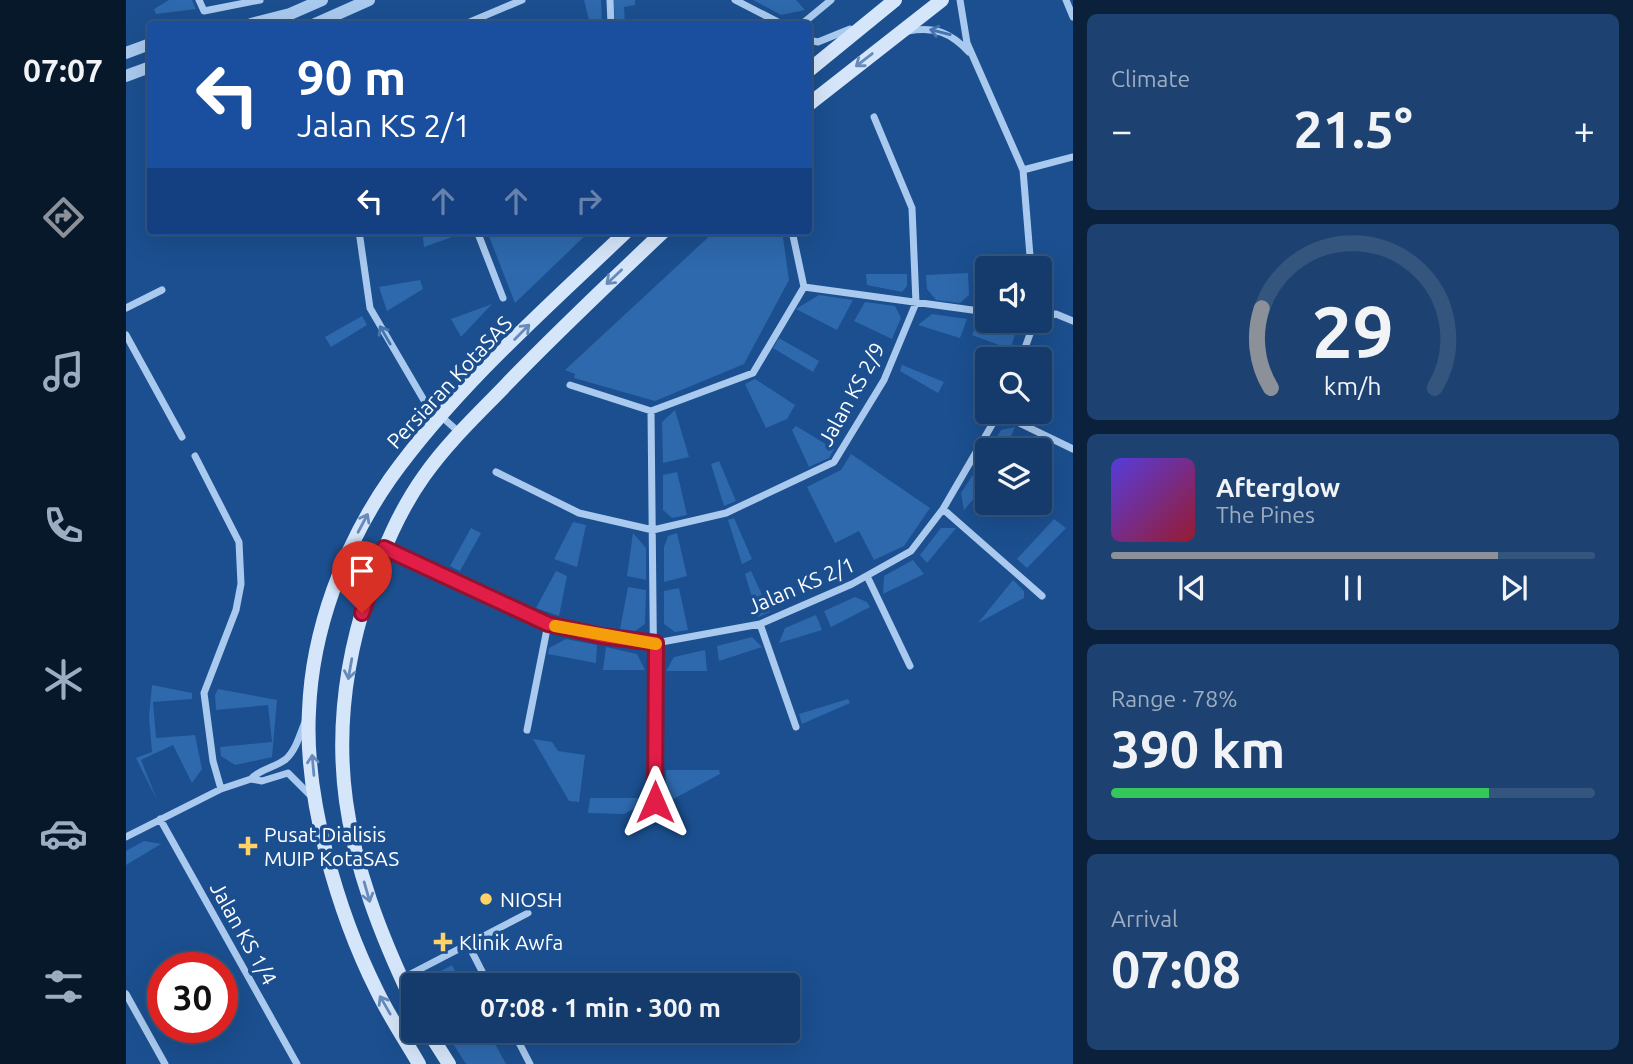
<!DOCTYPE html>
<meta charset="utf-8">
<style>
body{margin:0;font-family:Ubuntu,sans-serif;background:#1d4271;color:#f1f3f6;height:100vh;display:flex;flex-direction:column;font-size:26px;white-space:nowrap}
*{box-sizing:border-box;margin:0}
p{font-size:23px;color:#9dadc1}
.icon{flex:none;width:38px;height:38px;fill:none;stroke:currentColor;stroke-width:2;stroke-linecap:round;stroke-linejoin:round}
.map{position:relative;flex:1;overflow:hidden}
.details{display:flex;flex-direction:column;gap:14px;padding:14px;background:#0b203b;width:560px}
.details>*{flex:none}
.guide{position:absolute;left:21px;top:21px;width:665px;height:214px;border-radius:7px;box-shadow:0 7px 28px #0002,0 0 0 2px #33557e;background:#1a4fa0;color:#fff;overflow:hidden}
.fabs{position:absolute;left:849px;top:256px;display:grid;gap:14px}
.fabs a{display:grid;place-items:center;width:77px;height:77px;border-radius:7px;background:#143b6b;box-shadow:0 7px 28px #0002,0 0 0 2px #33557e;font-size:35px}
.speed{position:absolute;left:21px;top:952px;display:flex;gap:14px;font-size:35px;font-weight:700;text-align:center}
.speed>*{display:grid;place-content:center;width:91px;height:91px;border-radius:50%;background:#143b6b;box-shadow:0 7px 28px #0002,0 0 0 2px #33557e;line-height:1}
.speed .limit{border:10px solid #d22;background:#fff;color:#111}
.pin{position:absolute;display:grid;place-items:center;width:60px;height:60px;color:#fff;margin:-72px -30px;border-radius:50% 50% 50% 0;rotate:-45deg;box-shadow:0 0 7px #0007}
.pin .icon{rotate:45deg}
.me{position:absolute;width:77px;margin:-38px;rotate:0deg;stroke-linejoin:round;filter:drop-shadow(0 0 5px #0008)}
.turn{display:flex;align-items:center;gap:24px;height:147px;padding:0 35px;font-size:32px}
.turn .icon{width:91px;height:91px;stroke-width:2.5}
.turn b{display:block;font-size:49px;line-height:60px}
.lanes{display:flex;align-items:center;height:66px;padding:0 35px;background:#0003;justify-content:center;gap:35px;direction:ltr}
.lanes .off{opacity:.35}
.big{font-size:52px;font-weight:700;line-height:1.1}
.details .tile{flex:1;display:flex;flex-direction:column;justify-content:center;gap:10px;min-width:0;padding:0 24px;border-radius:10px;background:#1d4271}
.details .dial{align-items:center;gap:0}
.dial svg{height:182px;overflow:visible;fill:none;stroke:#33557e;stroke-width:7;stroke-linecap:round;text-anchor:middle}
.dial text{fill:#f1f3f6;stroke:none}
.song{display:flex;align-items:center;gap:21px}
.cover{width:84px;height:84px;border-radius:10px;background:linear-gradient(135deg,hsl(250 70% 55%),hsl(350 70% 35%))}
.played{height:7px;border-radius:4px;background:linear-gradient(90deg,#8c9099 80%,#33557e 80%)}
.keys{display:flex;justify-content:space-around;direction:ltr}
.heat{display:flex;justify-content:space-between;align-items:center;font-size:38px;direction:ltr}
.charge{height:10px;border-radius:5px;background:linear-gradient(90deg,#34c759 78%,#33557e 0)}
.trip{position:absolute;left:275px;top:973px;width:399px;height:70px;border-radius:7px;background:#143b6b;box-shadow:0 7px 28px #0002,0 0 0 2px #33557e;font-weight:700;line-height:70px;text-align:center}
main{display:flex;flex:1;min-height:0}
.menu{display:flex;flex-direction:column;width:126px;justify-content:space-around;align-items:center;background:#08182b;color:#9dadc1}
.menu .icon{width:49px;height:49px}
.menu .on{color:#8c9099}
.menu b{font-size:32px;color:#f1f3f6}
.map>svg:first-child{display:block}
.green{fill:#2e69ad}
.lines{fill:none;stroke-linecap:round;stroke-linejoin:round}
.minor{stroke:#a9c9ee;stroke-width:7}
.tertiary{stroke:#a9c9ee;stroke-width:12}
.secondary{stroke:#d6e6fa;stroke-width:14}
.oneway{stroke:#4674ac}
.oneway2{stroke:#668bba}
.route-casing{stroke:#92132f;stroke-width:18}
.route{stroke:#e11d48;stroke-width:12}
.slow{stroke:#f59e0b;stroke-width:12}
.poi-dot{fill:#ffd166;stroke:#1b4f8f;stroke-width:2.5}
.labels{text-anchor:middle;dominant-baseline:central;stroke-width:7;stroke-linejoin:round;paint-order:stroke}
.street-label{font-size:21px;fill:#fff;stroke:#1b4f8f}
.poi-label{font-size:21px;fill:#fff;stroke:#1b4f8f;text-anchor:start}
</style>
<main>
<nav class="menu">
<b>07:07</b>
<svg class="icon on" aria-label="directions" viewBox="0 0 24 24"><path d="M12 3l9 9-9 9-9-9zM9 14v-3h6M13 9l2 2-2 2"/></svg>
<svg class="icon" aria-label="music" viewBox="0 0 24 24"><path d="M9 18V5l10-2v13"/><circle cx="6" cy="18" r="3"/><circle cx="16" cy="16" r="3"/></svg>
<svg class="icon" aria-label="phone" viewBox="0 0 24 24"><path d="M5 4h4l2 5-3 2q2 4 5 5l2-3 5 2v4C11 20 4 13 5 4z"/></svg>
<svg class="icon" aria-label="climate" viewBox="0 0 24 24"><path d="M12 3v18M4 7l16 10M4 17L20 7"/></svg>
<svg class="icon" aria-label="car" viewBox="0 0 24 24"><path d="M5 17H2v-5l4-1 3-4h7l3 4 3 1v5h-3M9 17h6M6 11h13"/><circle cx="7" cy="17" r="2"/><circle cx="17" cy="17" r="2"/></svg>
<svg class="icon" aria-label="filters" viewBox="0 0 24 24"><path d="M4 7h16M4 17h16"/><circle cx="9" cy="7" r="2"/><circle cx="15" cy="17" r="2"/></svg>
</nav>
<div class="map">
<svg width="947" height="1064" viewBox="0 0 947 1064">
<rect width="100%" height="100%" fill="#1b4f8f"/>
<!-- green -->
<path class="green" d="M43 0H66L70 9 30 14 28 9Z
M458 0H475L476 24H464Z
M487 0H509V5L498 7 499 24H490Z
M627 0H670L679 10 655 15Z
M296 231H339L340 232 298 247Z
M361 231H464L389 303Z
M589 231H656L663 280 618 364 529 401 448 378 449 374 439 370Z
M842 273 843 295 834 303 810 300 801 289 800 275Z
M740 274H781V286L776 292 741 285Z
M294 280 297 289 261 311 253 287Z
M693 295 727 300 711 330 670 309Z
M739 302 769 306 775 318 766 339 728 321Z
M366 304 335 337 325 319Z
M806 314 841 319 834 338 792 325Z
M236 316 241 325 205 347 199 337Z
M852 321 884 326 889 335 884 349 846 335Z
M653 338 693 361 687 372 647 348Z
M776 365 818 382 812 393 774 371Z
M629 379 669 405 661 419 640 428 619 384Z
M549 410 563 457 537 463 536 422Z
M670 426 708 449 703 458 683 467 666 430Z
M889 427 879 450H863L875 430Z
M725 454 804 508 778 546 748 560 733 531 709 543 681 487 715 470Z
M593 461 610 501 598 506 585 464Z
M852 467 861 473V483L838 510 835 493Z
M551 472 561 515 546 518 537 510V475Z
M608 518 626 559 616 564 602 520Z
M928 519 940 528 901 568 891 559Z
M447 522 460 525 451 567 428 559Z
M345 528 355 533 334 571 324 566Z
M815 528H830L801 563 794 555Z
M507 533 520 548V580L501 576Z
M551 533 561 576 538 582V547L542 536Z
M787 560 798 574 757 594 758 576Z
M430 571 441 576 433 616 410 608Z
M625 571 644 612 632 617 619 574Z
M887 580 898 591V598L852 623Z
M502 587 520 590 519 624 509 631 494 629Z
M553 588 562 630 549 632 538 624V591Z
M729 597 741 602 744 607 705 627 698 611Z
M690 615 696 630 653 643 659 628Z
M626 637 636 647 593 661 591 646Z
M440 639 471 645 470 663 422 654 423 648Z
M480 647 511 654 519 670H477Z
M579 650 581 671H540L548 657Z
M26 685 66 693V699L27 702 30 738 69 735 76 769 66 783 47 745 15 760 31 800 10 758 26 752 23 717Z
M92 689 151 700 146 757 109 765 95 756 94 747 146 742 142 705 90 710 89 695Z
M722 699 724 703 676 724 673 714Z
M407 739 426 742 432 751 459 755 453 802 443 801Z
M540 770H593L594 774 540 803Z
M464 798H521V802L498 814 462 813Z
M18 841 35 844 0 865V851Z
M326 965 337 985H295L294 982Z
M319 1031H362L380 1064H340Z"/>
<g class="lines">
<!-- minor -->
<path class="minor" d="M73 0 78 11 134 0
M484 0 485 24
M609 0 656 24
M834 0 841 43 897 170 905 268
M940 0 947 17
M339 24 396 0
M676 24 705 0
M782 31C809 26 825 33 843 52
M682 40 692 42 724 29
M897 170 947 157
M233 231 244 308 299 402 334 433
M351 231 377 298
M678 287 861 312
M0 308 36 290
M914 318 930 314 947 321
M0 335 56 437
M895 359 909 320
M444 385 525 411 627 373 678 287 666 231
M525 411 529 802
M873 413 947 449
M69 456 113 542 115 584 110 610 78 693 87 761 95 789
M370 472 453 513 527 530 600 513 708 462 758 380 790 303 786 208 748 117
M817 509 916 596
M259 548 422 624 476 636 530 643 634 624 726 584 785 551 817 509 874 411
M741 576 784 666
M634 624 670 727
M401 730 422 624
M125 779C135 768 149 768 160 759 170 750 174 734 179 722
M34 819 171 1064
M0 837 95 789 125 779 136 781 162 773 185 796
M342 944 363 985
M275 979 402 913
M0 994 39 1064
M387 1031 404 1064"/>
<!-- tertiary -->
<path class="tertiary" d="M125 24 164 14 196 0
M189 24 243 0
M0 53 24 44
M0 76 24 67"/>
<!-- secondary -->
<path class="secondary" d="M682 71 769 0
M682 105 816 0
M287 1003C219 861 191 744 243 590 257 550 273 511 298 476 321 443 351 415 379 386 431 332 484 282 538 231
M302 1031 323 1064
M293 1064C279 1040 263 1016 251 991 212 913 178 798 183 711 186 630 218 545 264 479 330 387 419 309 501 231"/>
</g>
<!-- one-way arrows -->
<defs><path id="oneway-shaft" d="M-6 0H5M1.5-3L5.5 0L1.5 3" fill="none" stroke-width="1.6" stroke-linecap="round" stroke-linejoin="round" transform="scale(1.75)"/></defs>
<g class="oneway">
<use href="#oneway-shaft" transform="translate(814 32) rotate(-166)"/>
<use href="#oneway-shaft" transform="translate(259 335) rotate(-120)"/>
</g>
<g class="oneway2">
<use href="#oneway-shaft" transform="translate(738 60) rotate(142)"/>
<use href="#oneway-shaft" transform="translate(488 277) rotate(137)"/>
<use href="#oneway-shaft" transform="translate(396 332) rotate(-45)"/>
<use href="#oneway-shaft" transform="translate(237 523) rotate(-62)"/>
<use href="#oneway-shaft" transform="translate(224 669) rotate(100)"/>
<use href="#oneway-shaft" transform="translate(187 765) rotate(-95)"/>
<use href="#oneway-shaft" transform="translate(241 892) rotate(74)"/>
<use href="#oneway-shaft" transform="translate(259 1005) rotate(-120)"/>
</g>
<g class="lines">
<defs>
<path id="route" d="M236 613 258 548 422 624 476 636 530 643 529 802"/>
</defs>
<!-- route casing -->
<use href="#route" class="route-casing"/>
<!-- route -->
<use href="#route" class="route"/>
<!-- slow -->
<path class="slow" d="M429 626 530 644"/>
</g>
<!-- markers -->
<g class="poi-dot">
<path d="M118.5 835.5h7v7h7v7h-7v7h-7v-7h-7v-7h7z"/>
<circle cx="360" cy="899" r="7"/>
<path d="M313.5 931.5h7v7h7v7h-7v7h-7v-7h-7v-7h7z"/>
</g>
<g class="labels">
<!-- street labels -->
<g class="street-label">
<text transform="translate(323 382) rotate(-47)">Persiaran KotaSAS</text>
<text transform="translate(725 394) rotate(-61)">Jalan KS 2/9</text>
<text transform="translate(675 585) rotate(-23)">Jalan KS 2/1</text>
<text transform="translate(118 933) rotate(61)">Jalan KS 1/4</text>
</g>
<!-- poi labels -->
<g class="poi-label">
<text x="138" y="834">Pusat Dialisis<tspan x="138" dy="24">MUIP KotaSAS</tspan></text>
<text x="374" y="899">NIOSH</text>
<text x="333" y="942">Klinik Awfa</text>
</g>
</g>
</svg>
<div class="fabs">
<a><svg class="icon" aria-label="sound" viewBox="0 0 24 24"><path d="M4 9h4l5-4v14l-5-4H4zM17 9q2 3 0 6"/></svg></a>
<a><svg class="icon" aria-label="search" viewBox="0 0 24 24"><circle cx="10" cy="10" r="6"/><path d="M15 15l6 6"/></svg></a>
<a><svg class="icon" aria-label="layers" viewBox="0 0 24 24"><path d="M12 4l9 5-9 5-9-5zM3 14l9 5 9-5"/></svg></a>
</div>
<div class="speed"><div class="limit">30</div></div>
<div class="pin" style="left:236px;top:613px;background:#d93025"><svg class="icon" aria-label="arrive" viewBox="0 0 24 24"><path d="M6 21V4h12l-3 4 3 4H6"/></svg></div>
<svg class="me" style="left:529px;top:802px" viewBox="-20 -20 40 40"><path d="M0-17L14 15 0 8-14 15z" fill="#e11d48" stroke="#fff" stroke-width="4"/></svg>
<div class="trip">07:08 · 1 min · 300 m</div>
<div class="guide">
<div class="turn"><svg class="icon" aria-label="left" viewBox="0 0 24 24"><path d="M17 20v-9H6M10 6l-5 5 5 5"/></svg><div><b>90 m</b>Jalan KS 2/1</div></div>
<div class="lanes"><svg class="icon" aria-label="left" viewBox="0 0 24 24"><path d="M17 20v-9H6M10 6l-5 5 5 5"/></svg><svg class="icon off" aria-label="ahead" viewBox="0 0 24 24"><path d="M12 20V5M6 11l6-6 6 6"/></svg><svg class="icon off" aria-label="ahead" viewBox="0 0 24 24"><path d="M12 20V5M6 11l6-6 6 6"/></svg><svg class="icon off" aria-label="right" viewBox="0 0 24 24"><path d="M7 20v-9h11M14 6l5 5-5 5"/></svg></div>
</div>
</div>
<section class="details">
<div class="tile"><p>Climate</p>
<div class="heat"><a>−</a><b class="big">21.5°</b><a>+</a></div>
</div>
<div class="tile dial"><svg viewBox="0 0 100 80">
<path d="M14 69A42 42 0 1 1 86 69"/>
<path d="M14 69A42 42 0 0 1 10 34" stroke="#8c9099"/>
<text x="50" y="56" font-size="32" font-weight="700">29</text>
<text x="50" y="72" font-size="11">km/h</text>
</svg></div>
<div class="tile">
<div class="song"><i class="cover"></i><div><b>Afterglow</b><p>The Pines</p></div></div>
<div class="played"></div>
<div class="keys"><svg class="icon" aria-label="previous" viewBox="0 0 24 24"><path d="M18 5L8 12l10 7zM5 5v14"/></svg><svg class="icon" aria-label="pause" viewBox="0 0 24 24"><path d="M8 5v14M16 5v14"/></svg><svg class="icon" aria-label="next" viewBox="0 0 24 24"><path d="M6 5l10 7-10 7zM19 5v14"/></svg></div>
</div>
<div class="tile"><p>Range · 78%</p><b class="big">390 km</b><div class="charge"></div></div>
<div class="tile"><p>Arrival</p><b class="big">07:08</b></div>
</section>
</main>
